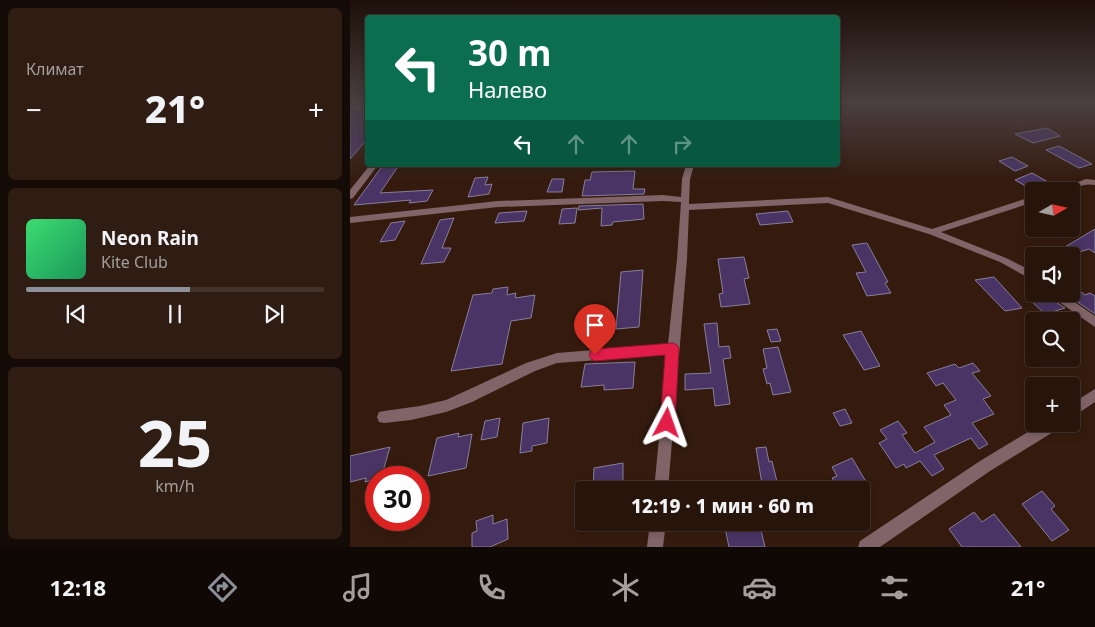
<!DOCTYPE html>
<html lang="ru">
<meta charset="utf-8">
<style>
body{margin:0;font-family:"Noto Sans",sans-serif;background:#2f1d13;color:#f1f3f6;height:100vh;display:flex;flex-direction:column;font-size:19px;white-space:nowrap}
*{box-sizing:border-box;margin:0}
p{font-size:16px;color:#a49e9c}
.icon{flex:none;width:28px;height:28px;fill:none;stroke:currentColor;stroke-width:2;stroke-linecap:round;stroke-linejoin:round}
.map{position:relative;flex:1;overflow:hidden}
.panel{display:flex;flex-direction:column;gap:8px;padding:8px;background:#150b06;width:350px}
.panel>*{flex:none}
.hud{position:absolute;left:15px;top:15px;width:475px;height:152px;border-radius:5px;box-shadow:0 2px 8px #0003,0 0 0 1px #43332b;background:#0b6e4f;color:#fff;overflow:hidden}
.needle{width:32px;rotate:81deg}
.buttons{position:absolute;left:675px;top:182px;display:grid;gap:10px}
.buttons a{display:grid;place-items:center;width:55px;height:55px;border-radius:5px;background:#27140a;box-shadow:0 2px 8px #0003,0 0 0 1px #43332b;font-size:25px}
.speed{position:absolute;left:15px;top:466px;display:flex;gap:10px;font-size:25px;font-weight:700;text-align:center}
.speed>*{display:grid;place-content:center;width:65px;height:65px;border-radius:50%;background:#27140a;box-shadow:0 2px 8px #0003,0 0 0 1px #43332b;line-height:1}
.speed .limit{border:8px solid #d22;background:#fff;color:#111}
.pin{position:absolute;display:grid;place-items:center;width:42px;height:42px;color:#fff;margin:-51px -21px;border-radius:50% 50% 50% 0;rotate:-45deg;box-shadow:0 0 5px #0007}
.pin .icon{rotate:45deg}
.me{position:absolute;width:55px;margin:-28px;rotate:4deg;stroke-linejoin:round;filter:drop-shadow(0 0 4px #0008)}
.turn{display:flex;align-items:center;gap:18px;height:105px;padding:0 20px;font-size:22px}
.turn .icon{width:65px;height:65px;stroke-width:2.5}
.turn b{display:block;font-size:35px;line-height:42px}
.lanes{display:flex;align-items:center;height:48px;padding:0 20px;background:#0003;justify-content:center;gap:25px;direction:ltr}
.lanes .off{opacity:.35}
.big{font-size:38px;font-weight:800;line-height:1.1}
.panel .tile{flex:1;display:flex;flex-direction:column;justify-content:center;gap:8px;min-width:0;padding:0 18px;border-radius:8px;background:#2f1d13}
.panel .dial{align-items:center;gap:0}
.dial b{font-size:65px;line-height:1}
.song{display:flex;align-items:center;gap:15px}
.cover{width:60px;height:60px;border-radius:8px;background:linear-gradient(135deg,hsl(140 70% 55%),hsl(150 70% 35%))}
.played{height:5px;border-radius:2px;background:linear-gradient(90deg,#8c9099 55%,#43332b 55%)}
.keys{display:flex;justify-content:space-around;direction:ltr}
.heat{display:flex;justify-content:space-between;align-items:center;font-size:28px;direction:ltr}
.trip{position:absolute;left:225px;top:481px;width:295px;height:50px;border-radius:5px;background:#27140a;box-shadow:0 2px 8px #0003,0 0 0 1px #43332b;font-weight:800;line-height:50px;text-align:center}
.menu{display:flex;height:80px;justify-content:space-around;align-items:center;background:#100804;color:#a49e9c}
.menu .icon{width:35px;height:35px}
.menu .selected{color:#8c9099}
.menu b{font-size:22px;color:#f1f3f6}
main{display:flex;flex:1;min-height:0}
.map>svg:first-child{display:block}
.building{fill:#493465;stroke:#887e9b}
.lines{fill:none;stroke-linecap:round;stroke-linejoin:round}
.street{fill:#816468;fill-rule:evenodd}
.route{fill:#e11d48;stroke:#92132f}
</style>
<main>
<section class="panel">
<div class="tile"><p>Климат</p>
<div class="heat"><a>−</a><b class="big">21°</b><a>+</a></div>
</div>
<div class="tile">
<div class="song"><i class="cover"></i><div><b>Neon Rain</b><p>Kite Club</p></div></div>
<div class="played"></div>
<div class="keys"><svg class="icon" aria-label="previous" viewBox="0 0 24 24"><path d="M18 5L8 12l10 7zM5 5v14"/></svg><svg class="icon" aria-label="pause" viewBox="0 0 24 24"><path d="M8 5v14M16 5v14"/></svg><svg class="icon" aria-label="next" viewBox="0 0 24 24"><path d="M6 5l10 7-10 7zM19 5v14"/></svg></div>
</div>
<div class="tile dial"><b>25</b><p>km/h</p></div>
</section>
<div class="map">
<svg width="745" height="547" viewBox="0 0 745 547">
<rect width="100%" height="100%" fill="#341b0e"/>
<!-- building -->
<path class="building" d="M18 107V138L0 159V108Z
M697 128 710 136 683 143 665 134Z
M709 146 713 148 742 164 729 168 696 150Z
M662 157 678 166 665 171 649 161Z
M33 165H49L30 193 83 190 77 201 59 203 61 200 4 205Z
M285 171 283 189H295L294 194 232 196 235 180H240L242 172Z
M682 173 698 182 681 189 665 180Z
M138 177 135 185 142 184 139 194 118 197 125 178Z
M202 179H214L212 192H197Z
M293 204 294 219 263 222 262 225 251 226 252 208 228 210 229 206Z
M227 208 225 223 209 224 212 209Z
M177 211 174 221 145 223 149 213Z
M438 211 443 222 410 225 406 214Z
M104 218 92 248H101L94 262 71 264 90 220Z
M55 221 45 240 30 242 41 223Z
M745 229V253L739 249 723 254 715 247Z
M517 243 538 282 535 283 541 293 517 296 506 273 516 272 502 245Z
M394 257 399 278 394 279 400 304 371 307 369 294 373 293 368 259Z
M293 270 289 327 266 329 271 272Z
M644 277 672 308 655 311 625 280Z
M721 284 735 295 740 293 745 296V314L716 294H721Z
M158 287 157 295 166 293 165 298 185 295 181 318 161 321 152 364 101 371 123 295 142 293 143 289Z
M692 294H699L701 299 715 308 695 314 678 298Z
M367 323 369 347 379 346 381 358 373 359 380 404 365 406 363 388 335 390V374L361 373 354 324Z
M427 329 431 341 421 342 417 330Z
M511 331 530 366 514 370 493 335Z
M428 347 441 392 423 395 420 383 417 384 413 369 417 368 413 349Z
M285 362 283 388 254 390V385L231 387 235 364Z
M623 363 630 371 622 373 641 396 633 399 644 414 622 423 638 444 629 449 621 438 584 455 594 469 582 476 570 461 556 468 554 464 546 468 529 443 537 439 530 430 548 421 557 433 552 435 565 453 585 442 574 427 601 415 594 405 606 400 593 383 586 386 577 373 605 364 609 368Z
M495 409 502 423 490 426 483 413Z
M150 418 147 437 131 440 135 421Z
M199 418 197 443 182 446V451L170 453 173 423Z
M109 433 108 437 122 434 116 468 78 476 87 438Z
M40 447 31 478 15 482 16 478 0 482V456Z
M416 447 419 462 422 461 429 490H413L406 448Z
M502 458 521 490H489L482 478 487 476 482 467Z
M273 463V490H243L244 468Z
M692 491 705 506 701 509 719 530 702 541 672 504Z
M624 512 632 522 644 514 671 547H612L599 529Z
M143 515V524L157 519 158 539 140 547H122V533L127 531 126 521Z
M380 522H409L415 547H379L375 528 380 527Z"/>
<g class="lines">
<!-- street -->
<path class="street" d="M20 165H28L3 198 0 199V190Z
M336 165H344L340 179 339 204 478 197 582 229 684 196V202L591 232 656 258 684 272V281L650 262 579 234 478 203 339 210 337 259 318 490H304L317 355 207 363 185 371 122 402 96 412 61 420 34 423 29 422 27 417 29 412 34 411 70 406 96 400 176 363 207 353 318 344 327 259 331 202 313 201 148 207 0 223V217L148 201 313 195 331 197 332 179Z
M736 179 745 180V185C733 182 719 192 704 191Z
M701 294H713L745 316V327L702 297Z
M745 389V402L721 418V404Z
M691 424H710L708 429 640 471 530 547H508L510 541 630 461Z
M300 522H316L313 547H297Z"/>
</g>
<!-- sky -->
<linearGradient id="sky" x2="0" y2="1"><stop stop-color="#1d0f08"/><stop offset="0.57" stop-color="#4a3f41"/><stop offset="1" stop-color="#4a3f41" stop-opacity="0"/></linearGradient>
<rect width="745" height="180" fill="url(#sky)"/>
<!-- route -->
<path class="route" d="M323 343 327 345 329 349 325 423 322 428 317 430 312 428 310 423 315 355 245 361 241 359 239 355 241 351 245 349Z"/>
</svg>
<div class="buttons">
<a><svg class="needle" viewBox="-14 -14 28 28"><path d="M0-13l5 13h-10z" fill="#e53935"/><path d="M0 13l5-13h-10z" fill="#a49e9c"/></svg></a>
<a><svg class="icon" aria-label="sound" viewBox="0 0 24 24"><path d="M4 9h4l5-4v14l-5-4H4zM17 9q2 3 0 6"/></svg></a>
<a><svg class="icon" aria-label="search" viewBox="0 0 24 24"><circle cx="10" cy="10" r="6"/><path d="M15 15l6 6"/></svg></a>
<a>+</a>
</div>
<div class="speed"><div class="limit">30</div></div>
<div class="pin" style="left:245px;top:355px;background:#d93025"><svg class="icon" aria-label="arrive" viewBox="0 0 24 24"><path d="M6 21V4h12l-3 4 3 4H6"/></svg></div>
<svg class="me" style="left:317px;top:423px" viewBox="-20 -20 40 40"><path d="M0-17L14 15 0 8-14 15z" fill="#e11d48" stroke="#fff" stroke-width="4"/></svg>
<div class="trip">12:19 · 1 мин · 60 m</div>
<div class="hud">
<div class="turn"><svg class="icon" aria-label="left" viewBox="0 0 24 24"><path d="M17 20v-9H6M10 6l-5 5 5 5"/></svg><div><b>30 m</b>Налево</div></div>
<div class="lanes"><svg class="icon" aria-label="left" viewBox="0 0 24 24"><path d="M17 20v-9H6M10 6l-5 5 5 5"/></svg><svg class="icon off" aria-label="ahead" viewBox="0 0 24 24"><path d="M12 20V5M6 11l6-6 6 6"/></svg><svg class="icon off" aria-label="ahead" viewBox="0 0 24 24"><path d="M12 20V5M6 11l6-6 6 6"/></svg><svg class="icon off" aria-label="right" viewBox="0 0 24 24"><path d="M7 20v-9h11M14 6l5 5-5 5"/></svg></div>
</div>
</div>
</main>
<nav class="menu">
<b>12:18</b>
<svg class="icon selected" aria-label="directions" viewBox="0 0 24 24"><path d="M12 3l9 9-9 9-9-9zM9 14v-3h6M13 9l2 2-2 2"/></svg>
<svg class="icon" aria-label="music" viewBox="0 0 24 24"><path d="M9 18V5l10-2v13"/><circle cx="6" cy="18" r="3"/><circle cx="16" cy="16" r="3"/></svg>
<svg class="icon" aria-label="phone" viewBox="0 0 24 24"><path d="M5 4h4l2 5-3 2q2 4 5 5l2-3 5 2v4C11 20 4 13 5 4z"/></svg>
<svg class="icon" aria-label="climate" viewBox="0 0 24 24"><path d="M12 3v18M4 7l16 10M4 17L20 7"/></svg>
<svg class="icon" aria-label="car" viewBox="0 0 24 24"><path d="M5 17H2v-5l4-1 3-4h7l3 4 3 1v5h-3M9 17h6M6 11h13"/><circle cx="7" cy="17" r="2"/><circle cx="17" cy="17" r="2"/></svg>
<svg class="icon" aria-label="filters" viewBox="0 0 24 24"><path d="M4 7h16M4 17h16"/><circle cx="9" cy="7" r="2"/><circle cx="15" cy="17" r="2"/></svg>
<b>21°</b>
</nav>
